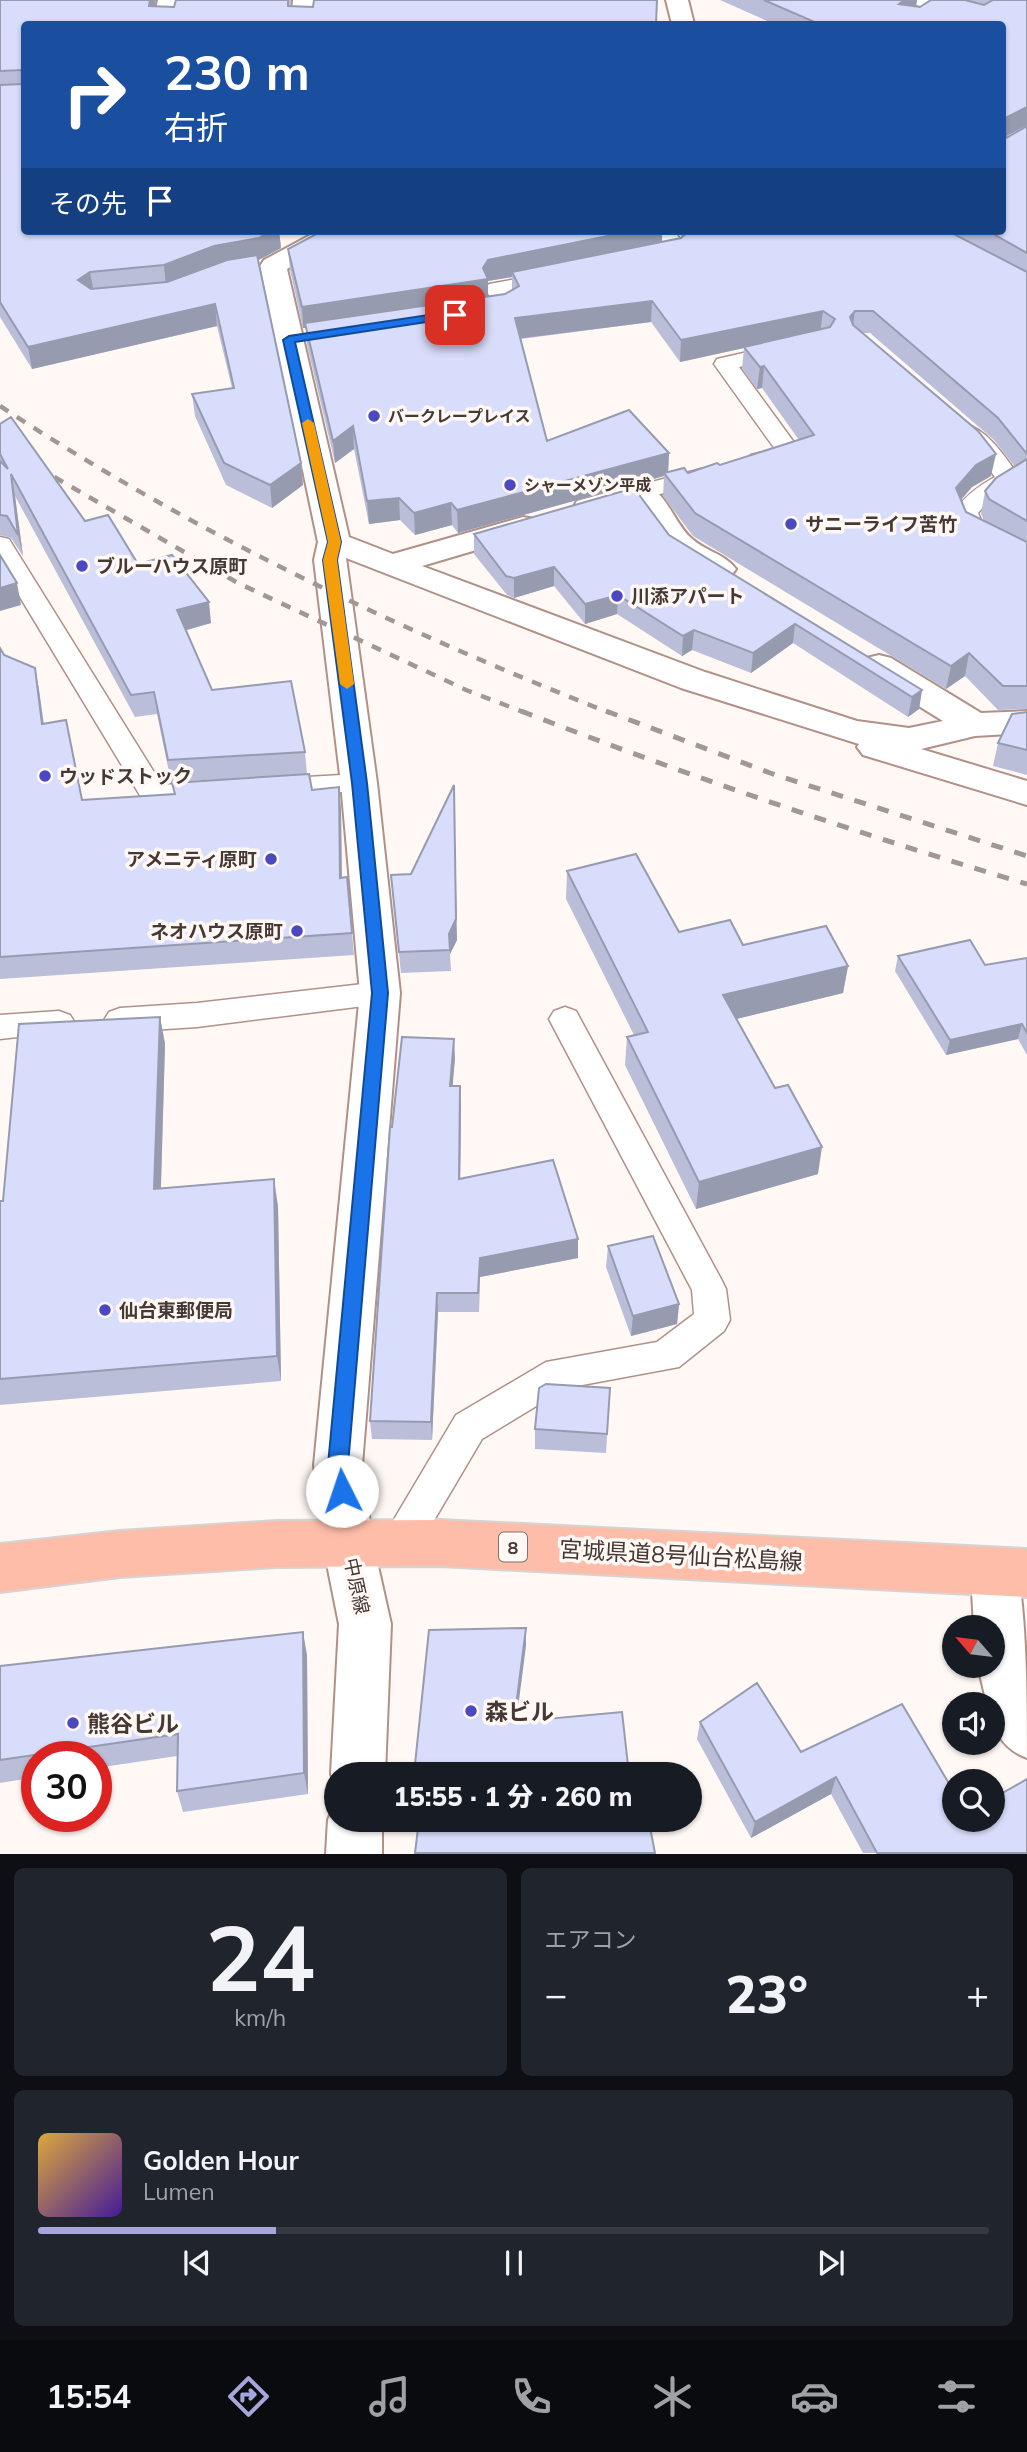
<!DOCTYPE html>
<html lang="ja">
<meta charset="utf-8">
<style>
body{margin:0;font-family:Mulish,"Noto Sans JP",sans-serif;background:#20242c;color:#f1f3f6;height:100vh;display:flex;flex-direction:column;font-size:26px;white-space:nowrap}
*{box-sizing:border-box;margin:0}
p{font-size:23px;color:#9ea1a6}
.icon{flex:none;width:38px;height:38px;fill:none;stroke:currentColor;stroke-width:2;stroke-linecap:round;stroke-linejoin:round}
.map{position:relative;height:1854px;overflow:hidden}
.drawer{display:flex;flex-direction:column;gap:14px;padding:14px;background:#0d0f14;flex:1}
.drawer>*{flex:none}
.top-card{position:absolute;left:21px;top:21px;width:985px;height:214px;border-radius:7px;box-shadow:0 2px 5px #0004;background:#1a4fa0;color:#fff;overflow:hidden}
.needle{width:46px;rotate:298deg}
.controls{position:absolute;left:942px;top:1615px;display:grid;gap:14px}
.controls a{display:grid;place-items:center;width:63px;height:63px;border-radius:50%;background:#171b24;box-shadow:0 2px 5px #0004;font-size:35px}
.speed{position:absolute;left:21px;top:1741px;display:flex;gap:14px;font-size:35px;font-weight:700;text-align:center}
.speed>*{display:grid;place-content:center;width:91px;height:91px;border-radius:50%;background:#171b24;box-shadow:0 2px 5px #0004;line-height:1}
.speed .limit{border:10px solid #d22;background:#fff;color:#111}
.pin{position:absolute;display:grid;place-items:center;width:60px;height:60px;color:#fff;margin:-30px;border-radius:14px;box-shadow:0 4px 10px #0006}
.me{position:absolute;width:77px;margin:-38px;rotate:356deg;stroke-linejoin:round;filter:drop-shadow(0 0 5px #0008)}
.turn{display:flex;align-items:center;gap:24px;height:147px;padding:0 28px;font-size:32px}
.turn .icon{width:91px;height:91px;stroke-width:2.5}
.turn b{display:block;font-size:49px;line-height:60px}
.then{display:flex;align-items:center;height:66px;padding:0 28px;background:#0003;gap:14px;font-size:26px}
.big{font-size:52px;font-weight:800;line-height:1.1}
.drawer .widget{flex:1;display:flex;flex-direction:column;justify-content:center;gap:10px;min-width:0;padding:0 24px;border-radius:10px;background:#20242c}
.drawer .dial{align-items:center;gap:0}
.dial b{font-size:91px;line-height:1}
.song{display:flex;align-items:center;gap:21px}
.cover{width:84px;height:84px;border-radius:10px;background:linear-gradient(135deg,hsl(40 70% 55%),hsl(260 70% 35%))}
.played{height:7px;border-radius:4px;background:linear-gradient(90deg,#a6a6dd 25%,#363941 25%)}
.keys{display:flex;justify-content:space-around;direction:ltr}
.heat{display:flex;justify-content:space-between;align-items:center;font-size:38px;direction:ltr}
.drawer .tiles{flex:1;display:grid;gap:14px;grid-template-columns:1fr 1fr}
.widget:last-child{grid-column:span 2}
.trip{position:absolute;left:324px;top:1762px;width:378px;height:70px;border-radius:35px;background:#171b24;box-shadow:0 2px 5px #0004;font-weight:800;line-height:70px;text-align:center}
.menu{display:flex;height:112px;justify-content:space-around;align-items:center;background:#090b0e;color:#9ea1a6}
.menu .icon{width:49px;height:49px}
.menu .current{color:#a6a6dd}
.menu b{font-size:32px;color:#f1f3f6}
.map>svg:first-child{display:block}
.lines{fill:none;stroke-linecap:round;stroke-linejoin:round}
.lane-casing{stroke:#b19187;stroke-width:3}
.street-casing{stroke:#b19187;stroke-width:4}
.primary-casing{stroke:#d6d3d2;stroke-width:4}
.lane{fill:#fff;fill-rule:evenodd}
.street{fill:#fff;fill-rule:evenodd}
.primary{fill:#febda9;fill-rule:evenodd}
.rail-far1{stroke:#a29794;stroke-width:4.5;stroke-dasharray:10 10;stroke-linecap:butt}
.rail{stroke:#a29794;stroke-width:5;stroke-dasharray:12 12;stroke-linecap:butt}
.wall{fill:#babed8;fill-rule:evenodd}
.shaded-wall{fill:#979bb0}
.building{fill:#d8ddfb;stroke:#979bb0;stroke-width:2}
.route{fill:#1a73e8;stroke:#114b97;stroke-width:2}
.slow{fill:#f59e0b}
.poi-dot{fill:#4b49bf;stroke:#fff8f5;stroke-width:2.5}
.labels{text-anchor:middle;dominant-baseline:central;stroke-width:7;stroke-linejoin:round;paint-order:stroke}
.far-poi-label{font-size:16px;font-weight:bold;fill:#463834;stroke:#fff8f5;text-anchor:start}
.shield{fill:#fff8f5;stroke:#7e726e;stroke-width:2}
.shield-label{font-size:18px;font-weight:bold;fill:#463834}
.poi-label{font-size:19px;font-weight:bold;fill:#463834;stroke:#fff8f5;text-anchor:start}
.street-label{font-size:19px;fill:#463834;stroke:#fff8f5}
.near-street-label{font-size:23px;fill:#463834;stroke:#fff8f5}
.near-poi-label{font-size:23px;font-weight:bold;fill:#463834;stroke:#fff8f5;text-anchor:start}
</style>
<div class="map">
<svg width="1027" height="1854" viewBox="0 0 1027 1854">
<rect width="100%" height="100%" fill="#fff8f5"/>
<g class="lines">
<defs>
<path id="lane" d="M910 0H938L971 8 973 12 965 17 912 4Z
M654 231H674L689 251C681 260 658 264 646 261L643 257 646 253 666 248Z
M549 273 559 279 556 283 508 292 516 307 512 311 479 317 468 311 472 307 492 303 486 288 489 284Z
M783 344 791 345 794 350 791 355 739 367 801 452 797 457 759 467 751 465 747 460 751 455 775 449 714 364 717 359Z
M965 424C989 430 1007 460 1021 479L990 499 978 513 982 523 1027 550V567L1018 565 963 532 954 512C965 496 978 486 995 477L976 452 954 431Z
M701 469 709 471 713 476 709 481 641 499 633 497 629 492 633 487Z
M0 537 9 539 12 544 162 785 216 782 226 784 230 791 226 798 154 804 144 802 0 564Z
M359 774 369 776 373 783 369 790 272 797 262 795 258 788 262 781 272 779Z
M380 982 391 985 395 993 391 1001 380 1004 197 1027 120 1032 109 1028 104 1020 109 1012 120 1008 197 1003Z
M565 1007 576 1011 721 1279 726 1289 730 1320 724 1331 679 1367 566 1388 482 1439 413 1556 399 1561 385 1556 380 1543 456 1415 546 1362 657 1342 694 1314 692 1290 549 1019 554 1011Z
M59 1011 70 1015 75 1023 70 1031 0 1039V1015Z"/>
<path id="street" d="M158 0H180L175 24H153Z
M293 0H315L313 24H291Z
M666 0H688L694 24H672Z
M318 231H350L346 236 287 269 349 537 393 554 523 517 534 519 539 526 534 533 422 566 705 672 857 721 909 728 943 721 867 674 862 666 867 658 879 655 891 658 981 713 1027 711V733L975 736 921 749 1027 781V805L863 755 857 747 859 744 681 688 346 558 377 783 400 993 362 1465 373 1544 391 1624 385 1774H336V1786L331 1774 339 1624 323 1544 314 1465 360 993 341 783 314 560 318 542 260 266 264 260Z
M641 483C666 489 673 522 691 538 705 551 725 554 736 569L731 576C690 586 655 533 634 504L588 517 577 515 573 508 577 501Z
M996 1548 1014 1555C1027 1605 1027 1702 1027 1758 1003 1749 992 1731 992 1704H987L978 1666H992V1628H974L971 1572 978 1555Z
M336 1800V1820H382V1854H326L328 1820Z"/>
<path id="primary" d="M440 1520 1027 1549V1597L440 1566 276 1567 120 1577 0 1592V1544L120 1531 276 1521Z"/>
</defs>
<!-- lane casing -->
<use href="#lane" class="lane-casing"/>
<!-- street casing -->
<use href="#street" class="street-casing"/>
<!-- primary casing -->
<use href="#primary" class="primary-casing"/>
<!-- lane -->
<use href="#lane" class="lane"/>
<!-- street -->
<use href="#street" class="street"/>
<!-- primary -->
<use href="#primary" class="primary"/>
<!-- rail-far1 -->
<path class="rail-far1" d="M0 406C190 531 399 630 610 713
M37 467 238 583 466 690 526 713"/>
<!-- rail -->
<path class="rail" d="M521 711C688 776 856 833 1027 884
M606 711 773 774 1027 856"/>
</g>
<!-- wall -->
<path class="wall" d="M0 0 174 7 291 0V6L313 7 657 0 24 24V231H279L281 248 258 260 301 463 303 485 272 508 226 485 195 416 192 394 232 388 217 326 32 369 0 317Z
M720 0H917L916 7H920L931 0H1027V125L1006 136V138L1027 126V709L998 710 965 676 946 689 693 536 663 496 664 476 458 533 452 525 415 535 400 520 369 524 354 449 335 463 307 345 306 328H303L290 270 288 249 322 231H662V242L681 238 682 237 677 231H1003V24H774ZM512 277V290L505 294 488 296V281ZM651 322 680 362 744 348 742 369 757 389 762 388 799 440 720 465 688 473 668 472 669 453 547 441 521 339ZM862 333H870L994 440 1015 467 985 491 981 514 984 521 966 512 961 500 972 487 991 476Z
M0 424 85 521 211 623 185 630 212 690 305 752 307 774 171 782 157 714 135 717 15 496 23 556 11 538 0 535Z
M474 534 669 535 922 690 919 709 908 717 793 643 751 673 692 650 682 656 617 614 585 624 554 586 514 598 507 595 474 554Z
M0 648 4 655 35 668 39 690 44 724 82 800 312 790 341 809 342 877H347L354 955 0 979Z
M1027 712V775L993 766 998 743Z
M567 871 679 932 848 966 843 993 736 1019 818 1174 696 1209 625 1065 627 1037 634 1035 566 899Z
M391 875 457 940 450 954 451 971 401 973Z
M898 956 985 965 1027 958V1055L1018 1039 946 1055 895 971Z
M160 1017 165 1044 161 1188 278 1206 281 1381 0 1405V1201H3Z
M455 1058 452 1086 461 1106 460 1179 578 1239V1258L480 1277 479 1312H438L432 1440 372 1439 370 1421 392 1127Z
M608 1246 679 1304 677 1324 631 1336 606 1267Z
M610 1388 606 1453 535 1449V1429Z
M307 1655 308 1794 183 1812 177 1791V1756L96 1768V1757H37V1777L0 1783V1666Z
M700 1722 801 1752 954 1820H992L1027 1853H863L831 1794 751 1838 697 1739Z"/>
<!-- shaded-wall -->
<path class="shaded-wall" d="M150 0H156L151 24 149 6Z
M904 0H917L916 6 899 4Z
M1027 107V125L1003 138 1005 118Z
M272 231H279L281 248 261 259 216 268 166 286 164 265 214 246Z
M633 231H662V246L512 272V277L488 281V301L305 323 306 328H303L302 307 483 268 488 260Z
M90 272 94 293 78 280Z
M652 301 651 322 515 339V318Z
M215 304 217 326 32 369 28 347Z
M823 311 820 333 744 347V348L680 362 681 340Z
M855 311 852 332 850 317Z
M764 366 762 388 757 389 760 367Z
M353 426 354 449 335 463 333 441Z
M669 453 668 475 664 473V476L458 533 457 510Z
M996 454 991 476 972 487 952 510 956 488 976 465Z
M301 463 303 485 272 508 270 485Z
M11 474 15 496 23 556 18 535Z
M399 498 400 520 369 524 367 501Z
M451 503 452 525 415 535 414 513Z
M554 567V586L514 598V578Z
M17 583 21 605 0 611V588Z
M618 595 617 614 585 624V604Z
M209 602 211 623 180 632 177 610Z
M795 624 793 643 751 673 753 653Z
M694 630 692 650 682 656 683 636Z
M969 653 965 676 946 689 951 666Z
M35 668 39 690 46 746 42 724Z
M922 690 919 709 908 717 912 697Z
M454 785 457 940 450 954 449 934Z
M339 787 341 809 342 900 340 878Z
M848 966 843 993 720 1023 723 995Z
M160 1017 165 1044 160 1215 154 1189Z
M1022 1024 1018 1039 946 1055 950 1040Z
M454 1039 455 1058 451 1106 450 1086Z
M460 1086 461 1106 460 1198 459 1179Z
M822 1147 818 1174 696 1209 699 1182Z
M274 1179 278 1206 281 1381 277 1356Z
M578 1239V1258L480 1277 479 1312 480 1258Z
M437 1293 438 1312 432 1440 431 1422Z
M679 1304 677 1324 631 1336 633 1316Z
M526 1628V1646L514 1739V1722Z
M303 1632 307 1655 308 1794 304 1773Z
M836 1777 831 1794 751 1838 755 1822Z"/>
<!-- building -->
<path class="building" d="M0 0H150L149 6 174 7 176 0H288V6L313 7 314 0H657L656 24H24V231H272L259 238 214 246 164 265 90 272 78 280 91 289 167 282 227 260 257 255 301 463 270 485 224 463 192 394 234 388 215 304 28 347 0 302V85L22 84V70L0 71Z
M764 0H904L899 4 920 7 931 0H965L984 5 993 0H1027V107L1005 118 1006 138 1027 126V253L988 231H1003V24H819Z
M322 231H633L488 260 483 268 488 279 302 307 288 249Z
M689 231H948L1027 272V454L998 418 873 311H855L850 317 853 325 978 431 996 454 976 465 956 488 966 512 1027 542V686H1003L969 653 951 666 695 513 664 473 684 468 688 473 717 463 720 465 814 435 764 366 760 367 744 347 830 327 835 319 823 311 681 340 652 301 515 318 547 441 629 410 669 453 457 510 451 503 414 513 399 498 367 501 353 426 333 441 305 323 505 294 519 286 512 272 681 238Z
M11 417 85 521 108 515 138 564 172 555 209 602 177 610 212 690 291 681 305 752 168 760 154 692 131 695 11 474 18 535 7 516 0 515V461L8 469 0 454V424Z
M1027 459V521L989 499 985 491 996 478Z
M634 488 669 535 922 690 912 697 795 624 753 653 694 630 683 636 618 595 585 604 554 567 514 578 506 576 474 534Z
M0 555 17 583 0 588Z
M0 648 4 655 35 668 42 724 66 720 82 800 175 794 172 783 309 774 312 790 339 787 340 878 347 877 352 933 0 957Z
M1027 712V750L998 743 1012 714Z
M454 785 456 919 449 934 450 950 399 952 391 875 411 874Z
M636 854 679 932 730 920 743 945 826 926 848 966 723 995 775 1088 788 1085 822 1147 699 1182 627 1037 648 1032 567 871Z
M970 940 985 965 1027 958V1033L1022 1024 950 1040 898 956Z
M160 1017 154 1189 274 1179 277 1356 0 1379V1201H3L19 1024Z
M402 1037 454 1039 450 1086H460L459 1179 553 1160 578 1239 480 1258 478 1293H437L431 1422 370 1421 390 1127H392Z
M653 1236 679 1304 633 1316 608 1246Z
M546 1384 610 1388 607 1434 535 1429 539 1388Z
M526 1628 514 1722 622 1712 629 1774H414L429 1630Z
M303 1632 304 1773 177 1791 178 1734 0 1760V1666Z
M757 1683 801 1752 902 1704 954 1792V1820H992V1799L1027 1779V1853H877L836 1777 755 1822 700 1722Z
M419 1820H634L635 1827H650L655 1853H415Z"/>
<!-- route -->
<path class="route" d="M455 311 461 315 459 317 295 342 341 542 337 560 367 783 388 993 348 1465 352 1491 349 1498 342 1500 334 1498 328 1465 372 993 352 783 323 560 328 542 283 340 289 336Z"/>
<!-- slow -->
<path class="slow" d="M308 419 314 423 341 542 337 560 354 684 347 689 340 684 323 560 328 542 302 423Z"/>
<!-- markers -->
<g class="poi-dot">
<circle cx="374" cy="416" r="7"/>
<circle cx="510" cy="485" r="7"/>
<circle cx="791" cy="524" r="7"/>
<circle cx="82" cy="566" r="7"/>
<circle cx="617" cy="596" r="7"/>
<circle cx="45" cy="776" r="7"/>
<circle cx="271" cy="859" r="7"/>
<circle cx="297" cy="931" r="7"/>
<circle cx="105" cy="1310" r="7"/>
<circle cx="471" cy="1711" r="7"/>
<circle cx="73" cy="1723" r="7"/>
</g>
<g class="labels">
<!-- far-poi labels -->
<g class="far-poi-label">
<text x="388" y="416">バークレープレイス</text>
<text x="524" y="485">シャーメゾン平成</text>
</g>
<!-- shield labels -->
<rect class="shield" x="499" y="1532.5" width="28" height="29" rx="5"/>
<g class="shield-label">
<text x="513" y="1547">8</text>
</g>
<!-- poi labels -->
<g class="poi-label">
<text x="805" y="524">サニーライフ苦竹</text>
<text x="96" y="566">ブルーハウス原町</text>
<text x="631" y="596">川添アパート</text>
<text x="59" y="776">ウッドストック</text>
<text x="257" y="859" text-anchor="end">アメニティ原町</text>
<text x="283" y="931" text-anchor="end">ネオハウス原町</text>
<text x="119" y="1310">仙台東郵便局</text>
</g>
<!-- street labels -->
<g class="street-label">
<text transform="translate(357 1586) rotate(78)">中原線</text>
</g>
<!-- near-street labels -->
<g class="near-street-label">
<text transform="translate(681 1555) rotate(3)">宮城県道8号仙台松島線</text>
</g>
<!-- near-poi labels -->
<g class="near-poi-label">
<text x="485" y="1711">森ビル</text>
<text x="87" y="1723">熊谷ビル</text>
</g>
</g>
</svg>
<div class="controls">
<a><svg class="needle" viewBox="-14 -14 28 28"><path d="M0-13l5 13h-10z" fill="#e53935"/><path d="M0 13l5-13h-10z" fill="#9ea1a6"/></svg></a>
<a><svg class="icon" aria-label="sound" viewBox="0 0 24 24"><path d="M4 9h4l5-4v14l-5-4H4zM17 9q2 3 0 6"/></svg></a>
<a><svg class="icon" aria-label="search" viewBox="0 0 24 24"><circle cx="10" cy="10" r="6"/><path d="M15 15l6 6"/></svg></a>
</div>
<div class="speed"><div class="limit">30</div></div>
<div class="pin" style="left:455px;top:315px;background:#d93025"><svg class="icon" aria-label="arrive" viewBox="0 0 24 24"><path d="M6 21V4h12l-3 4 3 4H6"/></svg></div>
<svg class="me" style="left:342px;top:1491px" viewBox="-20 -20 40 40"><circle r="19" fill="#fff"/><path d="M0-13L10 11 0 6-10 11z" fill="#1a73e8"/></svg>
<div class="trip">15:55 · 1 分 · 260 m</div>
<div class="top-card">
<div class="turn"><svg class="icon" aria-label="right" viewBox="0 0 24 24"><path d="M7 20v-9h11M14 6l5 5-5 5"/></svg><div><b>230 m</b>右折</div></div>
<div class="then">その先<svg class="icon" aria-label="arrive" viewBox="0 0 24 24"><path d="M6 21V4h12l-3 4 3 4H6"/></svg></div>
</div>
</div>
<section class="drawer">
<div class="tiles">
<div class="widget dial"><b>24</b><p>km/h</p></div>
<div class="widget"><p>エアコン</p>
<div class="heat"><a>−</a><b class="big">23°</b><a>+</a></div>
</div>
<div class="widget">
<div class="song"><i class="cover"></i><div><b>Golden Hour</b><p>Lumen</p></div></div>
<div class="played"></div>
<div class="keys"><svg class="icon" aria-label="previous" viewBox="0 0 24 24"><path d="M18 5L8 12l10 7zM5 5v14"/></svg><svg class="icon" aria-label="pause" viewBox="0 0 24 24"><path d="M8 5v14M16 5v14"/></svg><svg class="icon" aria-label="next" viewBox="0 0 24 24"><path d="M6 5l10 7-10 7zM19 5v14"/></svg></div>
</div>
</div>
</section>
<nav class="menu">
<b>15:54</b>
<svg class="icon current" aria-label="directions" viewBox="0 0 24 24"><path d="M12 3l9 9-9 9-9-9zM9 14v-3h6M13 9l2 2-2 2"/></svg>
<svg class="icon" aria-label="music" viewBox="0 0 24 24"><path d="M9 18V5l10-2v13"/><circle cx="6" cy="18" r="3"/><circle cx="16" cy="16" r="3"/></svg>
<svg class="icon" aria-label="phone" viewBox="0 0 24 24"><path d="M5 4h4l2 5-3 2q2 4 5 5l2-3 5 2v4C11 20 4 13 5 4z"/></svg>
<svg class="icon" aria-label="climate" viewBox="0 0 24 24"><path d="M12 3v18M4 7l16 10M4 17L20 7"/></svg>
<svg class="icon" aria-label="car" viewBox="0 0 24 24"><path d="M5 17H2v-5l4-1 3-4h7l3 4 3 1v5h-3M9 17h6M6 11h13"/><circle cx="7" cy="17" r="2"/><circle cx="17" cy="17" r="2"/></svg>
<svg class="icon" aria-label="filters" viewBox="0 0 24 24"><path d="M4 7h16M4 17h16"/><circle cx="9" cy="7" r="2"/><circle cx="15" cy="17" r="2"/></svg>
</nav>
